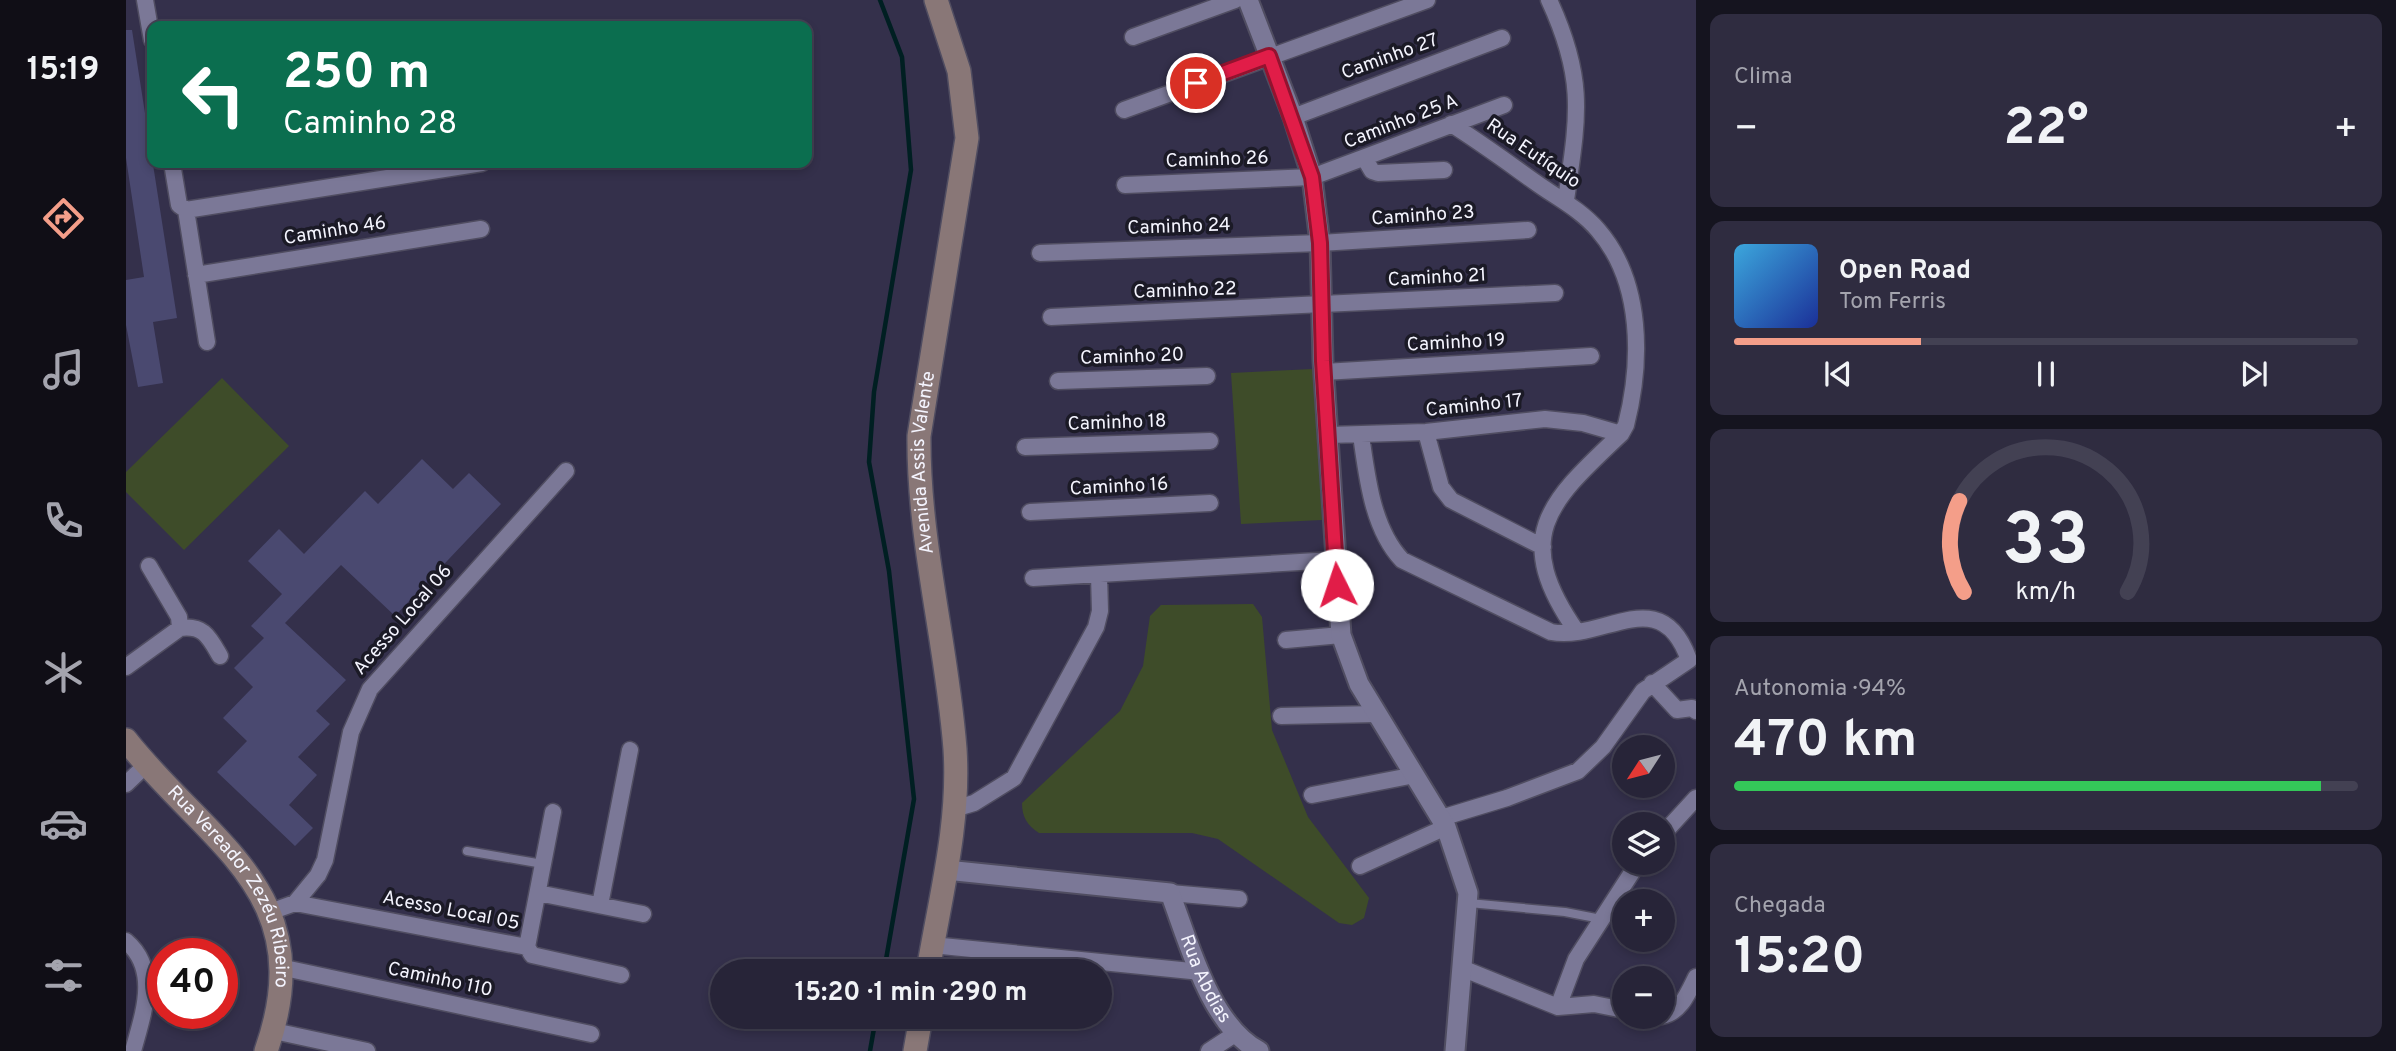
<!DOCTYPE html>
<html lang="pt">
<meta charset="utf-8">
<style>
body{margin:0;font-family:Overpass,sans-serif;background:#2f2c40;color:#f1f3f6;height:100vh;display:flex;flex-direction:column;font-size:26px;white-space:nowrap}
*{box-sizing:border-box;margin:0}
p{font-size:23px;color:#a4a4ae}
.icon{flex:none;width:38px;height:38px;fill:none;stroke:currentColor;stroke-width:2;stroke-linecap:round;stroke-linejoin:round}
.map{position:relative;flex:1;overflow:hidden}
.details{display:flex;flex-direction:column;gap:14px;padding:14px;background:#15141f;width:700px}
.details>*{flex:none}
.top-card{position:absolute;left:21px;top:21px;width:665px;height:147px;border-radius:14px;box-shadow:0 4px 10px #0003,0 0 0 2px #434153;background:#0b6e4f;color:#fff;overflow:hidden}
.needle{width:46px;rotate:234deg}
.fabs{position:absolute;left:1486px;top:735px;display:grid;gap:14px}
.fabs a{display:grid;place-items:center;width:63px;height:63px;border-radius:50%;background:#272438;box-shadow:0 4px 10px #0003,0 0 0 2px #434153;font-size:35px}
.speed{position:absolute;left:21px;top:938px;display:flex;gap:14px;font-size:35px;font-weight:700;text-align:center}
.speed>*{display:grid;place-content:center;width:91px;height:91px;border-radius:50%;background:#272438;box-shadow:0 4px 10px #0003,0 0 0 2px #434153;line-height:1}
.speed .limit{border:10px solid #d22;background:#fff;color:#111}
.pin{position:absolute;display:grid;place-items:center;width:60px;height:60px;color:#fff;margin:-30px;border:4px solid #fff;border-radius:50%;box-shadow:0 2px 7px #0007}
.me{position:absolute;width:77px;margin:-38px;rotate:356deg;stroke-linejoin:round;filter:drop-shadow(0 0 5px #0008)}
.turn{display:flex;align-items:center;gap:24px;height:147px;padding:0 21px;font-size:32px}
.turn .icon{width:91px;height:91px;stroke-width:2.5}
.turn b{display:block;font-size:49px;line-height:60px}
.big{font-size:52px;font-weight:700;line-height:1.1}
.details .tile{flex:1;display:flex;flex-direction:column;justify-content:center;gap:10px;min-width:0;padding:0 24px;border-radius:14px;background:#2f2c40}
.details .dial{align-items:center;gap:0}
.dial svg{height:182px;overflow:visible;fill:none;stroke:#434153;stroke-width:7;stroke-linecap:round;text-anchor:middle}
.dial text{fill:#f1f3f6;stroke:none}
.song{display:flex;align-items:center;gap:21px}
.cover{width:84px;height:84px;border-radius:10px;background:linear-gradient(135deg,hsl(200 70% 55%),hsl(230 70% 35%))}
.played{height:7px;border-radius:4px;background:linear-gradient(90deg,#f49e89 30%,#434153 30%)}
.keys{display:flex;justify-content:space-around;direction:ltr}
.heat{display:flex;justify-content:space-between;align-items:center;font-size:38px;direction:ltr}
.charge{height:10px;border-radius:5px;background:linear-gradient(90deg,#34c759 94%,#434153 0)}
.trip{position:absolute;left:584px;top:959px;width:402px;height:70px;border-radius:35px;background:#272438;box-shadow:0 4px 10px #0003,0 0 0 2px #434153;font-weight:700;line-height:70px;text-align:center}
main{display:flex;flex:1;min-height:0}
.tab-bar{display:flex;flex-direction:column;width:126px;justify-content:space-around;align-items:center;background:#100e16;color:#a4a4ae}
.tab-bar .icon{width:49px;height:49px}
.tab-bar .current{color:#f49e89}
.tab-bar b{font-size:32px;color:#f1f3f6}
.map>svg:first-child{display:block}
.green{fill:#3e4c29}
.lines{fill:none;stroke-linecap:round;stroke-linejoin:round}
.stream{stroke:#001f22;stroke-width:4.5}
.building{fill:#4a4970}
.service-casing{stroke:#504d61;stroke-width:11}
.minor-casing{stroke:#504d61;stroke-width:19}
.tertiary-casing{stroke:#504d61;stroke-width:23}
.secondary-casing{stroke:#504d61;stroke-width:26}
.service{stroke:#7b7897;stroke-width:8}
.minor{stroke:#7b7897;stroke-width:16}
.tertiary{stroke:#7b7897;stroke-width:19}
.secondary{stroke:#897777;stroke-width:23}
.route-casing{stroke:#92132f;stroke-width:18}
.route{stroke:#e11d48;stroke-width:12}
.labels{text-anchor:middle;dominant-baseline:central;stroke-width:7;stroke-linejoin:round;paint-order:stroke}
.street-label{font-size:19px;fill:#f4f4fe;stroke:#1b1a26}
</style>
<main>
<nav class="tab-bar">
<b>15:19</b>
<svg class="icon current" aria-label="directions" viewBox="0 0 24 24"><path d="M12 3l9 9-9 9-9-9zM9 14v-3h6M13 9l2 2-2 2"/></svg>
<svg class="icon" aria-label="music" viewBox="0 0 24 24"><path d="M9 18V5l10-2v13"/><circle cx="6" cy="18" r="3"/><circle cx="16" cy="16" r="3"/></svg>
<svg class="icon" aria-label="phone" viewBox="0 0 24 24"><path d="M5 4h4l2 5-3 2q2 4 5 5l2-3 5 2v4C11 20 4 13 5 4z"/></svg>
<svg class="icon" aria-label="climate" viewBox="0 0 24 24"><path d="M12 3v18M4 7l16 10M4 17L20 7"/></svg>
<svg class="icon" aria-label="car" viewBox="0 0 24 24"><path d="M5 17H2v-5l4-1 3-4h7l3 4 3 1v5h-3M9 17h6M6 11h13"/><circle cx="7" cy="17" r="2"/><circle cx="17" cy="17" r="2"/></svg>
<svg class="icon" aria-label="filters" viewBox="0 0 24 24"><path d="M4 7h16M4 17h16"/><circle cx="9" cy="7" r="2"/><circle cx="15" cy="17" r="2"/></svg>
</nav>
<div class="map">
<svg width="1570" height="1051" viewBox="0 0 1570 1051">
<rect width="100%" height="100%" fill="#34304b"/>
<!-- green -->
<path class="green" d="M1187 369 1196 520 1115 524 1105 373Z
M96 378 163 446 58 550 0 492V472Z
M1127 604 1136 617 1146 730 1182 817 1243 898 1238 918 1226 925 1213 923 1092 839 1066 833H913C901 825 896 817 896 803L994 711 1017 666 1024 616 1035 605Z"/>
<g class="lines">
<!-- stream -->
<path class="stream" d="M754 0 776 57 785 170 748 392 743 462 763 571 788 799 758 971
M744 1051 750 1017"/>
</g>
<!-- building -->
<path class="building" d="M0 30H6L51 318 27 322 37 383 12 387 0 325V280L18 277 0 158Z
M296 459 327 489 343 473 375 504 269 616 215 565 159 623 220 680 190 711 204 724 172 757 191 775 163 805 187 828 169 846 91 772 121 741 97 718 127 687 108 668 138 638 125 626 156 594 122 561 153 529 178 554 239 491 252 504Z"/>
<g class="lines">
<defs>
<path id="service" d="M341 851 417 864
M1343 903 1439 912 1475 919"/>
<path id="minor" d="M19 0 26 40
M1423 0C1460 80 1452 116 1440 200
M1007 37 1109 0
M998 110 1301 0
M1167 117 1376 38
M1325 124C1354 142 1381 162 1409 182 1431 198 1454 209 1472 230 1517 282 1516 362 1500 425L1495 434C1423 502 1384 536 1451 632
M1239 159 1246 171 1252 173 1318 170
M46 163 53 205 60 210 81 342
M999 185 1186 177 1378 105
M60 210 356 163
M914 253 1194 243 1402 230
M70 275 355 229
M925 317 1429 293
M1198 372 1465 356
M932 381 1081 376
M1300 432 1315 487 1325 500 1417 547
M1203 435 1300 432 1419 419 1457 423 1495 434
M1235 435C1241 476 1246 528 1276 560L1425 632C1478 642 1535 580 1563 660L1517 691 1477 747 1452 771 1381 798 1315 818
M899 447 1084 441
M904 512 1084 503
M907 578 1208 560
M54 628C78 625 83 637 94 656
M1160 640 1215 635
M0 667 54 628 53 617 23 566
M1526 683 1551 710 1566 708 1570 711
M1155 716 1251 714
M0 784 21 764
M1186 795 1289 775
M828 809 848 803 888 778 970 627 974 611 973 575
M1536 835 1570 798
M1234 866 1320 827
M412 893 517 914
M1044 893 1113 899
M169 903 192 875 199 860 225 732 244 689 440 471
M474 905 504 750
M144 912 169 903 401 947 406 955 495 975
M0 941C34 970 17 1014 7 1051
M806 945 1075 972
M401 947 427 812
M154 967 465 1034
M1338 969 1432 1007 1468 1004 1498 1010
M1432 1007 1450 959 1512 863
M1536 1016C1555 1012 1562 993 1570 977
M148 1031 241 1051
M1083 1051 1109 1034"/>
<g id="tertiary">
<path d="M1122 0 1167 117 1186 177 1194 243 1197 361 1215 635 1233 684 1320 827 1342 893 1329 1051"/>
<path id="s1" d="M820 870 1044 893C1063 943 1084 1025 1133 1051"/>
</g>
<g id="secondary">
<path id="s2" d="M0 740C83 845 196 892 140 1051"/>
<path id="s3" d="M802 971C814 898 834 824 829 749 821 644 792 541 793 436L841 138 833 71 810 0"/>
<path d="M789 1051 795 1017"/>
</g>
</defs>
<!-- service casing -->
<use href="#service" class="service-casing"/>
<!-- minor casing -->
<use href="#minor" class="minor-casing"/>
<!-- tertiary casing -->
<use href="#tertiary" class="tertiary-casing"/>
<!-- secondary casing -->
<use href="#secondary" class="secondary-casing"/>
<!-- service -->
<use href="#service" class="service"/>
<!-- minor -->
<use href="#minor" class="minor"/>
<!-- tertiary -->
<use href="#tertiary" class="tertiary"/>
<!-- secondary -->
<use href="#secondary" class="secondary"/>
</g>
<g class="lines">
<defs>
<path id="route" d="M1070 83 1143 56 1186 177 1194 243 1197 361 1211 585"/>
</defs>
<!-- route casing -->
<use href="#route" class="route-casing"/>
<!-- route -->
<use href="#route" class="route"/>
</g>
<g class="labels">
<!-- street labels -->
<g class="street-label">
<text transform="translate(1264 57) rotate(-20)">Caminho 27</text>
<text transform="translate(1275 122) rotate(-21)">Caminho 25 A</text>
<text transform="translate(1407 154) rotate(34)">Rua Eutíquio</text>
<text transform="translate(1091 160) rotate(-2)">Caminho 26</text>
<text transform="translate(1297 216) rotate(-4)">Caminho 23</text>
<text transform="translate(1053 227) rotate(-2)">Caminho 24</text>
<text transform="translate(209 231) rotate(-9)">Caminho 46</text>
<text transform="translate(1311 278) rotate(-3)">Caminho 21</text>
<text transform="translate(1059 291) rotate(-2)">Caminho 22</text>
<text transform="translate(1330 343) rotate(-3)">Caminho 19</text>
<text transform="translate(1006 357) rotate(-2)">Caminho 20</text>
<text transform="translate(1348 406) rotate(-6)">Caminho 17</text>
<text transform="translate(991 423) rotate(-2)">Caminho 18</text>
<text stroke="none"><textPath href="#s3" startOffset="513">Avenida Assis Valente</textPath></text>
<text transform="translate(993 487) rotate(-3)">Caminho 16</text>
<text transform="translate(277 620) rotate(-49)">Acesso Local 06</text>
<text stroke="none"><textPath href="#s2" startOffset="184">Rua Vereador Zezéu Ribeiro</textPath></text>
<text transform="translate(325 911) rotate(11)">Acesso Local 05</text>
<text stroke="none"><textPath href="#s1" startOffset="318">Rua Abdias</textPath></text>
<text transform="translate(314 980) rotate(12)">Caminho 110</text>
</g>
</g>
</svg>
<div class="fabs">
<a><svg class="needle" viewBox="-14 -14 28 28"><path d="M0-13l5 13h-10z" fill="#e53935"/><path d="M0 13l5-13h-10z" fill="#a4a4ae"/></svg></a>
<a><svg class="icon" aria-label="layers" viewBox="0 0 24 24"><path d="M12 4l9 5-9 5-9-5zM3 14l9 5 9-5"/></svg></a>
<a>+</a>
<a>−</a>
</div>
<div class="speed"><div class="limit">40</div></div>
<div class="pin" style="left:1070px;top:83px;background:#d93025"><svg class="icon" aria-label="arrive" viewBox="0 0 24 24"><path d="M6 21V4h12l-3 4 3 4H6"/></svg></div>
<svg class="me" style="left:1211px;top:585px" viewBox="-20 -20 40 40"><circle r="19" fill="#fff"/><path d="M0-13L10 11 0 6-10 11z" fill="#e11d48"/></svg>
<div class="trip">15:20 · 1 min · 290 m</div>
<div class="top-card">
<div class="turn"><svg class="icon" aria-label="left" viewBox="0 0 24 24"><path d="M17 20v-9H6M10 6l-5 5 5 5"/></svg><div><b>250 m</b>Caminho 28</div></div>
</div>
</div>
<section class="details">
<div class="tile"><p>Clima</p>
<div class="heat"><a>−</a><b class="big">22°</b><a>+</a></div>
</div>
<div class="tile">
<div class="song"><i class="cover"></i><div><b>Open Road</b><p>Tom Ferris</p></div></div>
<div class="played"></div>
<div class="keys"><svg class="icon" aria-label="previous" viewBox="0 0 24 24"><path d="M18 5L8 12l10 7zM5 5v14"/></svg><svg class="icon" aria-label="pause" viewBox="0 0 24 24"><path d="M8 5v14M16 5v14"/></svg><svg class="icon" aria-label="next" viewBox="0 0 24 24"><path d="M6 5l10 7-10 7zM19 5v14"/></svg></div>
</div>
<div class="tile dial"><svg viewBox="0 0 100 80">
<path d="M14 69A42 42 0 1 1 86 69"/>
<path d="M14 69A42 42 0 0 1 12 29" stroke="#f49e89"/>
<text x="50" y="56" font-size="32" font-weight="700">33</text>
<text x="50" y="72" font-size="11">km/h</text>
</svg></div>
<div class="tile"><p>Autonomia · 94%</p><b class="big">470 km</b><div class="charge"></div></div>
<div class="tile"><p>Chegada</p><b class="big">15:20</b></div>
</section>
</main>
